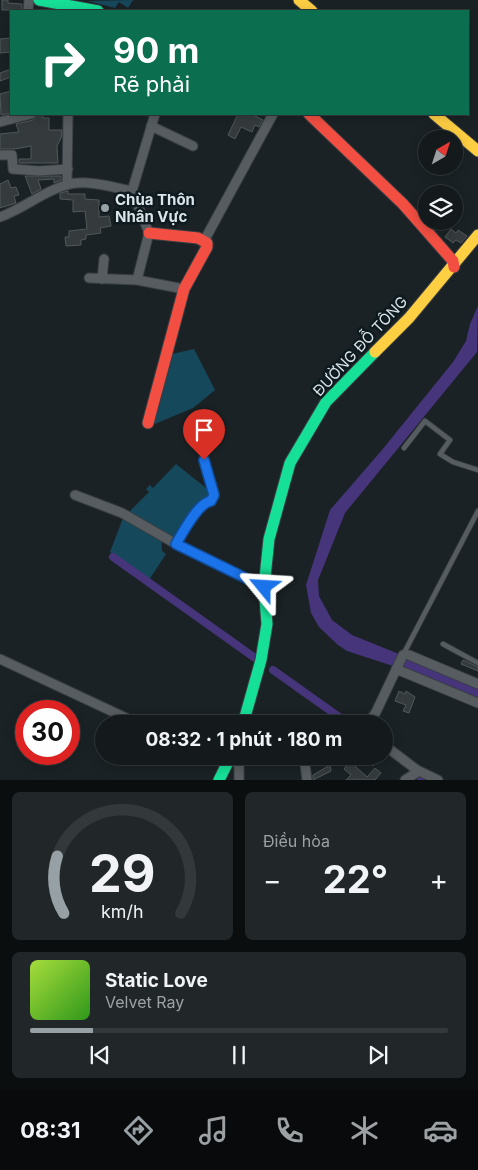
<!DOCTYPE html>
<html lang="vi">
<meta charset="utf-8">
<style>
body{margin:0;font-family:Inter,sans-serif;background:#212729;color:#f1f3f6;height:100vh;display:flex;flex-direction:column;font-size:19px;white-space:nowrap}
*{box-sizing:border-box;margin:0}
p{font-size:16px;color:#9da1a3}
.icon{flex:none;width:28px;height:28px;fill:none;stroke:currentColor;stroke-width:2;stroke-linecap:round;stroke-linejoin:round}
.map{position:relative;height:780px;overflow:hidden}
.drawer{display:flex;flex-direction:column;gap:12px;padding:12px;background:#0b0e0f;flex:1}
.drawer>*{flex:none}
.top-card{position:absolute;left:10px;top:10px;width:459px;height:105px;border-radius:0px;box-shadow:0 2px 12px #0003,0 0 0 1px #33383b;background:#0b6e4f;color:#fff;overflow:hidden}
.needle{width:32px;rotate:39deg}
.tools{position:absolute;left:418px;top:130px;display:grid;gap:10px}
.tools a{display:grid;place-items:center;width:45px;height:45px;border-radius:50%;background:#141a1c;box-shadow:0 2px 12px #0003,0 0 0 1px #33383b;font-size:25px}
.speed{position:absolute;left:15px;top:700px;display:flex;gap:10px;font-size:25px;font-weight:700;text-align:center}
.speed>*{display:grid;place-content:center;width:65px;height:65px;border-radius:50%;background:#141a1c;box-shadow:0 2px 12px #0003,0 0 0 1px #33383b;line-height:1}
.speed .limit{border:8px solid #d22;background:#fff;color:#111}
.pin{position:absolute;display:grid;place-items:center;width:42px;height:42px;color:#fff;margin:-51px -21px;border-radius:50% 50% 50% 0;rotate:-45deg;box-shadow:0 0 5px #0007}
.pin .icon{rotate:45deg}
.me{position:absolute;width:55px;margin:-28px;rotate:297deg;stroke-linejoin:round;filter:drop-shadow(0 0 4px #0008)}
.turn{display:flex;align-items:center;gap:18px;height:105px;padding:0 20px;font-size:22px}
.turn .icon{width:65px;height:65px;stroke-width:2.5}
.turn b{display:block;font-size:35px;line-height:42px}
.big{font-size:38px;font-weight:700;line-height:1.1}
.drawer .card{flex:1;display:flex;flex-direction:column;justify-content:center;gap:8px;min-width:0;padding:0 18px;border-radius:8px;background:#212729}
.drawer .dial{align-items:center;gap:0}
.dial svg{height:130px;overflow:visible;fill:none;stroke:#33383b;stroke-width:7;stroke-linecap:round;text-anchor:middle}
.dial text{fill:#f1f3f6;stroke:none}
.song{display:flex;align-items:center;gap:15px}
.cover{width:60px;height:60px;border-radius:8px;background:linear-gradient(135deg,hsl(80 70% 55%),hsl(110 70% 35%))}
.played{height:5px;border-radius:2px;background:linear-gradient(90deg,#97a0a4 15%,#33383b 15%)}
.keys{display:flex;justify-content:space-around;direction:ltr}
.heat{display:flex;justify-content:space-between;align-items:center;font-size:28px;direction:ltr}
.drawer .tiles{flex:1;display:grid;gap:12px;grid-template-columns:1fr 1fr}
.card:last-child{grid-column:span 2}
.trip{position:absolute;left:95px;top:715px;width:298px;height:50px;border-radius:25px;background:#141a1c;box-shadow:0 2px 12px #0003,0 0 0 1px #33383b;font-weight:700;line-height:50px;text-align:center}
.menu{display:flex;height:80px;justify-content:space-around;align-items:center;background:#080a0b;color:#9da1a3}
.menu .icon{width:35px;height:35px}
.menu .current{color:#97a0a4}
.menu b{font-size:22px;color:#f1f3f6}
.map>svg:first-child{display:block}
.green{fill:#16485c}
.water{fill:#46357b}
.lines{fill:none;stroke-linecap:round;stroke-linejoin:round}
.canal{stroke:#46357b;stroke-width:8}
.building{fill:#353b3c;stroke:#505859}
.lane-casing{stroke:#393e42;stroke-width:6}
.street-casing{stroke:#393e42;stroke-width:11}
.fast-casing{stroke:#393e42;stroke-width:13}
.slow-casing{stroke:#393e42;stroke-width:13}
.jam-casing{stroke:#393e42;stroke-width:13}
.lane{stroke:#565c5f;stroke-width:4.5}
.street{stroke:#565c5f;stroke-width:9}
.fast{stroke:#16e098;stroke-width:11}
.slow{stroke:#ffcf43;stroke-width:11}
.jam{stroke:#f24e42;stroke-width:11}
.route-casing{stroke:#114b97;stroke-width:12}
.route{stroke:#1a73e8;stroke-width:9}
.poi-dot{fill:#97a0a4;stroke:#0d1a1f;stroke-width:2}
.labels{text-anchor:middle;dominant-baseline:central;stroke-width:5;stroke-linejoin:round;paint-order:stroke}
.poi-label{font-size:15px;font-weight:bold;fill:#dbe4e8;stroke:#0d1a1f;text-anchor:start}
.street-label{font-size:15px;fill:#dbe4e8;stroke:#0d1a1f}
</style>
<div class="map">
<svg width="478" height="780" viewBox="0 0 478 780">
<rect width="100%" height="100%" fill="#1a2225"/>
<!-- green -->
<path class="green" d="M133 0 128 8 119 2 115 8 88 1Z
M194 349 215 390 193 408 150 426 163 356Z
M176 464 211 492 174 539 161 531 162 551 166 554 149 580 110 552 123 518 149 492 146 489 150 485 153 488Z"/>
<!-- water -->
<path class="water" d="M478 306 477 352 345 513 318 580 319 596 332 620 352 635 478 686V704L393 666 347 651 338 645 319 627 311 613 306 585 330 510 382 450 453 362 466 341 470 324Z"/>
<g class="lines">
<!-- canal -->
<path class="canal" d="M113 557 255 658
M273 670 349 724
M421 778 424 780"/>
</g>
<!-- building -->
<path class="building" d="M2 0H8V3L22 4V10H2Z
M11 38V52L0 53V39Z
M11 69V77L0 81V73Z
M11 91V113L1 115 0 94Z
M37 114H42L43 118H49V130H62L61 138 57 146 58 163H19V159H31V146L15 149H0V134L19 132 16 124 33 120Z
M238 114H251L263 120 259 127 255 125 252 132 241 127 235 139 228 135Z
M25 176H61V180L54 183V179L38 180 41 189 32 194Z
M8 180 11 188 16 187 19 195 14 196 16 203 0 208V184Z
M68 191V194H85V199L99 200V217L109 216 111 226 100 228 101 233 86 235V239L81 240V245L66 246 65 237H69V231L87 229 85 211 73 212V200L60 199V193Z
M451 229 456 233 458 230 467 236 461 243 456 240 453 243 445 237Z
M463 660 478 667V671L461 664Z
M399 691 405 694 406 691 415 697 409 713 403 711 406 705 395 701Z
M354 756H370L377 761 373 766 362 757 355 766 367 777 375 768 381 773 375 780H346L351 775 344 769Z
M330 765 331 771 313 780V775Z"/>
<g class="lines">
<defs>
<path id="lane" d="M404 448 425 421 450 440 440 454 453 462 478 470
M443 644 478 663
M403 655 478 511"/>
<path id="street" d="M28 11 29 0
M0 122 31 114
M151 126 193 146
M0 155H12L13 169 39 171 68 169
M67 185 68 114
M0 217C23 209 44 191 66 185 87 179 112 187 132 191
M204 241 273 114
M89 278 137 280 149 233 132 191 155 114
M102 279 104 259
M137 280 184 289
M75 495 122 513 176 544 264 587
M176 544C183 532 198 504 211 501L214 495 204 460
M409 655 478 684
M0 659 139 724
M396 669 478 703
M368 724 376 712 403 655
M384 745 417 770 438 780
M210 756 227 764
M232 756 239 766V780
M305 764 307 780
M405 780 416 773 417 770"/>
<path id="fast" d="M39 0 98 11
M243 724 261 660 267 624 264 587 269 539 290 463 326 402 375 352
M219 780 231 756"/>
<path id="slow" d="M299 0 312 11
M434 114 478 151
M375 352 409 318 478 235"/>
<path id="jam" d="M309 114 403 204 453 261 454 267
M148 423 184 289 207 247V243L198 238 149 233"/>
</defs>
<!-- lane casing -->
<use href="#lane" class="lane-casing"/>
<!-- street casing -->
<use href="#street" class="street-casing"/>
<!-- fast casing -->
<use href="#fast" class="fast-casing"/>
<!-- slow casing -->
<use href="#slow" class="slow-casing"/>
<!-- jam casing -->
<use href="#jam" class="jam-casing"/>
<!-- lane -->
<use href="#lane" class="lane"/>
<!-- street -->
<use href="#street" class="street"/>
<!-- fast -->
<use href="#fast" class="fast"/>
<!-- slow -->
<use href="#slow" class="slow"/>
<!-- jam -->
<use href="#jam" class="jam"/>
</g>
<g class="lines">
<defs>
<path id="route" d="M204 460 214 495 211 501C198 503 183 532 176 544L264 587"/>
</defs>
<!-- route casing -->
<use href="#route" class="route-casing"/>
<!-- route -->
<use href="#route" class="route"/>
</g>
<!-- markers -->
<circle class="poi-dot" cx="105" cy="208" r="5"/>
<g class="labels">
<!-- poi labels -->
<g class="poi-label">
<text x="115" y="199">Chùa Thôn<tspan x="115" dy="17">Nhân Vực</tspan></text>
</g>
<!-- street labels -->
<g class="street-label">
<text transform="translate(360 346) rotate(-47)">ĐƯỜNG ĐỖ TÔNG</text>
</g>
</g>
</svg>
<div class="tools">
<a><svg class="needle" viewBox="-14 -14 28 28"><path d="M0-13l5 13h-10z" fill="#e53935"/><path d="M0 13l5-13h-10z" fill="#9da1a3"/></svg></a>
<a><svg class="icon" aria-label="layers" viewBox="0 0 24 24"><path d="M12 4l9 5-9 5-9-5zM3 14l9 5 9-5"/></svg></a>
</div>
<div class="speed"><div class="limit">30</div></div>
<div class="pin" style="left:204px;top:460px;background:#d93025"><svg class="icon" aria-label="arrive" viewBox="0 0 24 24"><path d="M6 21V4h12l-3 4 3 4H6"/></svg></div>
<svg class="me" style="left:264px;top:587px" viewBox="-20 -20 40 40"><path d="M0-17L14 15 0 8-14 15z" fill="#1a73e8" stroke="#fff" stroke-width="4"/></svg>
<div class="trip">08:32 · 1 phút · 180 m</div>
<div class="top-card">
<div class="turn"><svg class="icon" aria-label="right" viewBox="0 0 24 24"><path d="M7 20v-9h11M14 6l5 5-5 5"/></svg><div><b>90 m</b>Rẽ phải</div></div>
</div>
</div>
<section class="drawer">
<div class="tiles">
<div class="card dial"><svg viewBox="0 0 100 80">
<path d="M14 69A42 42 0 1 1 86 69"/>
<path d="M14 69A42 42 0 0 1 10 34" stroke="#97a0a4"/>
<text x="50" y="56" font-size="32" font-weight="700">29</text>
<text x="50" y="72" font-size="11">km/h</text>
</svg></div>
<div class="card"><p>Điều hòa</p>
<div class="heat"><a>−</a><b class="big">22°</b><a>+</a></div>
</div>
<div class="card">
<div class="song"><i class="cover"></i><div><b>Static Love</b><p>Velvet Ray</p></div></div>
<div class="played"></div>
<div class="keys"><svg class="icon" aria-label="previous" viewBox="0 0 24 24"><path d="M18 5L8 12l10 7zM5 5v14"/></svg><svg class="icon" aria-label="pause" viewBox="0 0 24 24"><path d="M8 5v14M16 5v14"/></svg><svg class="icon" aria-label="next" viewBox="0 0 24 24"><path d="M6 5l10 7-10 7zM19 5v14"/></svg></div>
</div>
</div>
</section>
<nav class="menu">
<b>08:31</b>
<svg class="icon current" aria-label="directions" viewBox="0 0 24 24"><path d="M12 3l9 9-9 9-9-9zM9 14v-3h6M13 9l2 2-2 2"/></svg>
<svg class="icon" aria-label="music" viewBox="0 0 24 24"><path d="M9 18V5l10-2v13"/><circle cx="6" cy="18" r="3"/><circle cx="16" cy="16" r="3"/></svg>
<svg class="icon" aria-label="phone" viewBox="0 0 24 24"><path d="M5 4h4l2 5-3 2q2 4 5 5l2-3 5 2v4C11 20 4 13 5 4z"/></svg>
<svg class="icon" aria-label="climate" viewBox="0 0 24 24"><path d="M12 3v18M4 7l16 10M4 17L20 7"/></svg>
<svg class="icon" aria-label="car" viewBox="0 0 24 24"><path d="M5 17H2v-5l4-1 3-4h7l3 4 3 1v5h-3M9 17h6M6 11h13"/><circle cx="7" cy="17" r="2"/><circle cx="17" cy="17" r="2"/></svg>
</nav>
